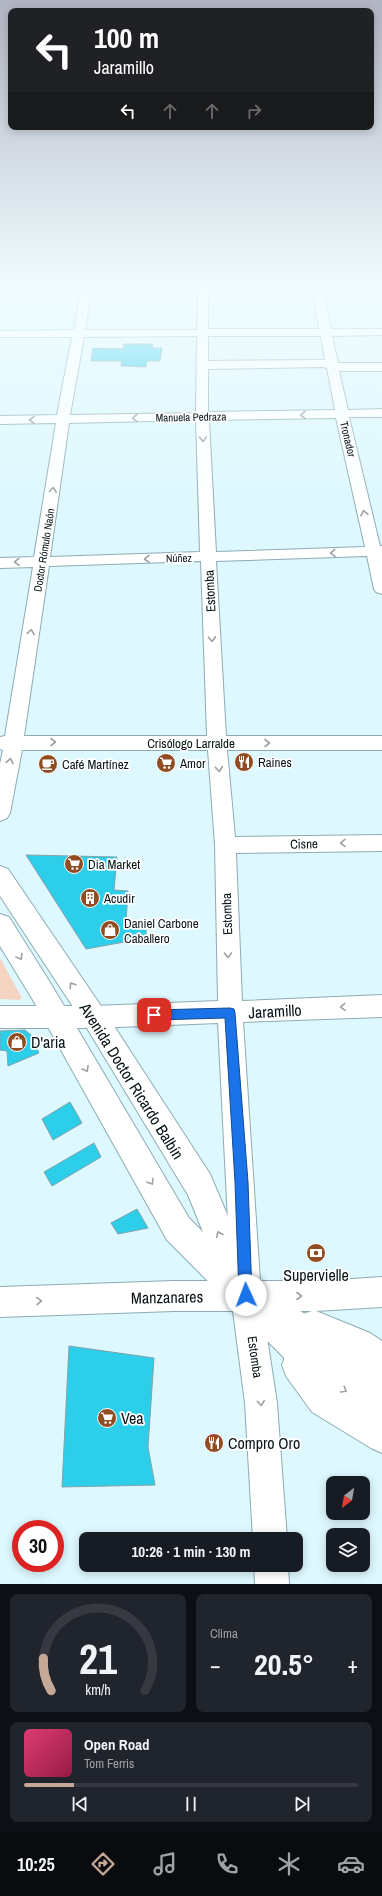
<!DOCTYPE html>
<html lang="es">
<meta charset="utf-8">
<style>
body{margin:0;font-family:"Archivo Narrow",sans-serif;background:#20242c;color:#f1f3f6;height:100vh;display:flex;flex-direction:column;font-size:15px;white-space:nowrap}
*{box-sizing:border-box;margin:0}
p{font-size:13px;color:#9ea1a6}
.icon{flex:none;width:22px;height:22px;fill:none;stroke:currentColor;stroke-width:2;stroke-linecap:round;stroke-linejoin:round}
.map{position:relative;height:1584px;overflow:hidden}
.side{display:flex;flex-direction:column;gap:10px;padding:10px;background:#0d0f14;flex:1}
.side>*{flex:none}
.guide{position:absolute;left:8px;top:8px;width:366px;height:122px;border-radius:8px;box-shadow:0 2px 10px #0003;background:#202124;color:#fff;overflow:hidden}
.needle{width:26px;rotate:211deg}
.tools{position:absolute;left:326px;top:1476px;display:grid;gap:8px}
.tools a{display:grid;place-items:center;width:44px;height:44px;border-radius:8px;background:#171b24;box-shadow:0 2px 10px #0003;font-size:20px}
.speed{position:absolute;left:12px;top:1520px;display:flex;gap:8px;font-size:20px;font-weight:700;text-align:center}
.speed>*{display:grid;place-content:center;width:52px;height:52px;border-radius:50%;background:#171b24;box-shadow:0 2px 10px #0003;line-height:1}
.speed .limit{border:6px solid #d22;background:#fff;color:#111}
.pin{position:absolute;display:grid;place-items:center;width:34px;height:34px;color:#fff;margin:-17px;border-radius:8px;box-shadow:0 2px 6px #0006}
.me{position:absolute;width:44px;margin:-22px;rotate:358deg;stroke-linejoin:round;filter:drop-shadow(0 0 3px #0008)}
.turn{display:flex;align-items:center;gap:14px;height:84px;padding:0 20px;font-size:18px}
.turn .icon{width:52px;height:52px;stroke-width:2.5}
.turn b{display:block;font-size:28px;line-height:34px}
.lanes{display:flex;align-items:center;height:38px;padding:0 20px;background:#0003;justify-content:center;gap:20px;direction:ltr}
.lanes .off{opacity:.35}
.big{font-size:30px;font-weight:700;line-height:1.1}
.side .card{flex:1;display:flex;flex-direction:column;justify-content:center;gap:6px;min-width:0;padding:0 14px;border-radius:8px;background:#20242c}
.side .dial{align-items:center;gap:0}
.dial svg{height:104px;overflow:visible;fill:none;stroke:#363941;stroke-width:7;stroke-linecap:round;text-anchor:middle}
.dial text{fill:#f1f3f6;stroke:none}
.song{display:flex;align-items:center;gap:12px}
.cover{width:48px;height:48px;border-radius:6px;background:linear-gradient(135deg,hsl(340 70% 55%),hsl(340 70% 35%))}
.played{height:4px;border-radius:2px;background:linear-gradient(90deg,#c6a896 15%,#363941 15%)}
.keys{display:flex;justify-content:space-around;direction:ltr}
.heat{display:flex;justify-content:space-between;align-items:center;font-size:22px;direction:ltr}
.side .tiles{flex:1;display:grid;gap:10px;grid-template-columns:1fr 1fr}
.card:last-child{grid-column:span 2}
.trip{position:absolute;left:79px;top:1532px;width:224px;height:40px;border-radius:8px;background:#171b24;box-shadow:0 2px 10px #0003;font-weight:700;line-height:40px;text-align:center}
.tabs{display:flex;height:64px;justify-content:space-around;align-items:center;background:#090b0e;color:#9ea1a6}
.tabs .icon{width:28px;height:28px}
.tabs .selected{color:#c6a896}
.tabs b{font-size:18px;color:#f1f3f6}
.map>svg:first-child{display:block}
.green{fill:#f4d3c1}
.building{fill:#2dceea;stroke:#82a2a9}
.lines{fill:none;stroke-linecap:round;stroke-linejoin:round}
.minor-casing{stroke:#8cacb3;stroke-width:2}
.major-casing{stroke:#8cacb3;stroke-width:2}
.minor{fill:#fff;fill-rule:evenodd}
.major{fill:#fff;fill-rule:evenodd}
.oneway{stroke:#9ca1a2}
.route{fill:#1a73e8;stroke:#114b97}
.labels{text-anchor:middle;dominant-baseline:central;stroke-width:3.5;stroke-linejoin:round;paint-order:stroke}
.far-street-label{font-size:11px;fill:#081416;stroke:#fff}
.street-label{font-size:13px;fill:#081416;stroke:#fff}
.poi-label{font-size:13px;fill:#081416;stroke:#fff;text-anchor:start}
.near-street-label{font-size:16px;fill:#081416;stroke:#fff}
.near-poi-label{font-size:16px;fill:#081416;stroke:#fff;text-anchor:start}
</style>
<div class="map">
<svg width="382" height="1584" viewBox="0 0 382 1584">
<rect width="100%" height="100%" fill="#ddf8fe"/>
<!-- green -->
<path class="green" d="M0 958 21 996 22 998 19 1000 0 999Z"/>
<!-- building -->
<path class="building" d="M124 344H153L152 348H162L160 361H147L146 367 121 366 122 361H91L93 348 123 349Z
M26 855 117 857 114 890 128 891 126 922H146V938L86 949Z
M25 1030 31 1035 39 1053 8 1066 7 1051 0 1050V1031Z
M70 1102 82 1123 53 1140 42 1119Z
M94 1143 101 1157 52 1186 44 1172Z
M137 1209 148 1228 118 1234 111 1223Z
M69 1346 154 1358 148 1447 155 1485 62 1487Z"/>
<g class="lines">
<defs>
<path id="minor" d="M82 288H92L85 330H197L198 288H208V329H319L312 288H322L331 329H382V335L332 336 338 363H382V371H339L348 410 382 409V417H349L380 546H382V594L376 592 374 589 367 556 216 561 226 736H382V750H227L235 837 382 835V851L236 853 242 1001 382 995V1017L243 1022 260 1281H322L382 1277V1307L316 1311 370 1333 382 1341V1373L348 1355 303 1336 299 1325 303 1314 312 1311H263L277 1403 287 1539H253L245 1403 233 1311H174L0 1317V1287L174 1281H231L218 1023 94 1028H0V1006H94L218 1001 215 845 208 750H22L10 813 7 818 0 821V764L3 750 0 749V737L5 736 33 567 0 568V558L34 557 56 423 0 424V416L57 415 72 337H0V331L74 330ZM197 336 196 413 70 415 84 337ZM208 336H321L325 360 208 361ZM323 367 327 368 335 410 208 412V369ZM336 418 365 547 216 552 209 420ZM196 420 200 552 50 557 69 423ZM201 561 207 736H24L49 566Z
M297 1350 308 1354 334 1390 382 1419V1453L371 1448 312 1412 286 1376 282 1365 286 1354Z
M254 1565H288L289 1584H255Z"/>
<path id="major" d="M0 866 8 869 103 1009 210 1174 257 1285 280 1307 285 1305 297 1309 382 1363V1430L370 1425 322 1396 167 1240 33 1000 0 946V914L9 917 51 984 189 1218 203 1232 188 1195 85 1025 0 896Z"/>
</defs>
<!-- minor casing -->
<use href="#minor" class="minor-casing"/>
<!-- major casing -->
<use href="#major" class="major-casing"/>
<!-- minor -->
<use href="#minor" class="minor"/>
<!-- major -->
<use href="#major" class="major"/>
</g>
<!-- one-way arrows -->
<defs><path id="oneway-chevron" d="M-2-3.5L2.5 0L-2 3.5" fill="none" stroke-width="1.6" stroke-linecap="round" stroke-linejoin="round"/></defs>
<g class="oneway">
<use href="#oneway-chevron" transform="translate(303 415) rotate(179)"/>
<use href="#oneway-chevron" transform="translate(135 418) rotate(179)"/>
<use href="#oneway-chevron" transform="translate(32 420) rotate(180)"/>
<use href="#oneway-chevron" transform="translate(203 439) rotate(88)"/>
<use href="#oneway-chevron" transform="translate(53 490) rotate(-82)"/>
<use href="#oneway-chevron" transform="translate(364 513) rotate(-102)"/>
<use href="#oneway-chevron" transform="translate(333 553) rotate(178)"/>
<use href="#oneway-chevron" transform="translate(147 559) rotate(179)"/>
<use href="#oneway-chevron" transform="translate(17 562) rotate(178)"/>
<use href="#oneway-chevron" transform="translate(31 632) rotate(-81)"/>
<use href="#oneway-chevron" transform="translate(212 639) rotate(87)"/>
<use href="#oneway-chevron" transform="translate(53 742)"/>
<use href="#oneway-chevron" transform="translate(267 743)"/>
<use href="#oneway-chevron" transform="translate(10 761) rotate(-79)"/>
<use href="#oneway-chevron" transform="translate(219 769) rotate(85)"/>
<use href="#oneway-chevron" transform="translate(343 843) rotate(179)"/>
<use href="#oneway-chevron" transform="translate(228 955) rotate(88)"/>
<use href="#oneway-chevron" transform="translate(20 957) rotate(59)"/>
<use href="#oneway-chevron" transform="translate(72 985) rotate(-124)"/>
<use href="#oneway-chevron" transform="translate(343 1007) rotate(177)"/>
<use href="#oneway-chevron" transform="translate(86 1069) rotate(60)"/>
<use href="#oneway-chevron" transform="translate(151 1182) rotate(58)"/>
<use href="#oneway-chevron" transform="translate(219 1234) rotate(-113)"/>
<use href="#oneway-chevron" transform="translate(299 1296)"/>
<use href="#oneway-chevron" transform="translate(39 1301) rotate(-2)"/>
<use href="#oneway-chevron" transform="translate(344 1390) rotate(31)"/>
<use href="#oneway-chevron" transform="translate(261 1403) rotate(84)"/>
</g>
<!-- sky -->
<linearGradient id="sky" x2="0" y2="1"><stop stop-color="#b1b4c2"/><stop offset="0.56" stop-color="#f0fcff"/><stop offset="1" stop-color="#f0fcff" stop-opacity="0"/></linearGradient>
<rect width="382" height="510" fill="url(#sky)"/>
<!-- route -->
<path class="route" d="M230 1008 234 1009 235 1013 248 1182 252 1295 250 1300 246 1302 241 1300 239 1295 235 1182 225 1018 154 1020 150 1019 149 1015 150 1012 154 1010Z"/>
<!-- icons -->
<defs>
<symbol id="restaurant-disc" viewBox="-11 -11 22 22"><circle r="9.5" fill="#914d21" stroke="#fff"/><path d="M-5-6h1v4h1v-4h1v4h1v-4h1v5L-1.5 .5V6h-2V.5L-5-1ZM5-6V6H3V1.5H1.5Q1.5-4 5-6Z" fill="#fff"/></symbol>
<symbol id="supermarket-disc" viewBox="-11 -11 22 22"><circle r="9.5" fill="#914d21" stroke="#fff"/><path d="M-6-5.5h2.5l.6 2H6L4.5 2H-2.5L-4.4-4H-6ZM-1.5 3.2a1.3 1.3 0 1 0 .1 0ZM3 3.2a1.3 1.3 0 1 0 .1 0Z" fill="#fff"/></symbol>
<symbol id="cafe-disc" viewBox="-11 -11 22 22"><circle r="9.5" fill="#914d21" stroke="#fff"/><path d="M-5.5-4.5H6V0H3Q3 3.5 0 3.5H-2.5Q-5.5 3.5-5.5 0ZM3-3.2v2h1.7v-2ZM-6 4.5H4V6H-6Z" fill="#fff"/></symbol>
<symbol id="building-disc" viewBox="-11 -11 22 22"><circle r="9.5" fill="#914d21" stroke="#fff"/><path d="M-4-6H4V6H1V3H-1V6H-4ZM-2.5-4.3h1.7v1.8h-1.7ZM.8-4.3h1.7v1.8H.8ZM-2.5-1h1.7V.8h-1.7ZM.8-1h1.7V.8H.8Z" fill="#fff"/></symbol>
<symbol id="shop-disc" viewBox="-11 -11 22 22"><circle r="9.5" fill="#914d21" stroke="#fff"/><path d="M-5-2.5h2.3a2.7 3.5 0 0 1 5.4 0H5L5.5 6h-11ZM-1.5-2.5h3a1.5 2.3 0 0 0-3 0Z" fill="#fff"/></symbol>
<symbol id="bank-disc" viewBox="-11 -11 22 22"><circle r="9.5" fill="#914d21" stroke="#fff"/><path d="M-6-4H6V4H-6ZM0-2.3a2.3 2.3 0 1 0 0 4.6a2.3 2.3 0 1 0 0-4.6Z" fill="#fff"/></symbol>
</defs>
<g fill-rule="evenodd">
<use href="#restaurant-disc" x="233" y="751" width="22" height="22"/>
<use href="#supermarket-disc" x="155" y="752" width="22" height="22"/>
<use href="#cafe-disc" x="37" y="753" width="22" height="22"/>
<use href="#supermarket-disc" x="63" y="853" width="22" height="22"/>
<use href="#building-disc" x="79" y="887" width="22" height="22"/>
<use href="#shop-disc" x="99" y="919" width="22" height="22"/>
<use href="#shop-disc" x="6" y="1031" width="22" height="22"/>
<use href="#bank-disc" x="305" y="1242" width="22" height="22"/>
<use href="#supermarket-disc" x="96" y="1407" width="22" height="22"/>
<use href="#restaurant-disc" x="203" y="1432" width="22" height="22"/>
</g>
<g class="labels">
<!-- far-street labels -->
<g class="far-street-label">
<text transform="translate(191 417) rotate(-1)">Manuela Pedraza</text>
<text transform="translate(348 439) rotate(77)">Tronador</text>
<text transform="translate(44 550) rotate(-81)">Doctor Rómulo Naón</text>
<text transform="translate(179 558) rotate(-1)">Núñez</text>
</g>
<!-- street labels -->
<g class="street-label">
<text transform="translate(210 591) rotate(-93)">Estomba</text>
<text x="191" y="743">Crisólogo Larralde</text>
<text transform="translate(304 844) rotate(-1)">Cisne</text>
<text transform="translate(227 914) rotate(-92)">Estomba</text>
<text transform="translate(255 1357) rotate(82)">Estomba</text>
</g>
<!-- poi labels -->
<g class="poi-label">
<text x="258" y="762">Raines</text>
<text x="180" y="763">Amor</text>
<text x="62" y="764">Café Martínez</text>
<text x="88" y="864">Dia Market</text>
<text x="104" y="898">Acudir</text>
<text x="124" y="923">Daniel Carbone<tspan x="124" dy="15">Caballero</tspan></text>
</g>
<!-- near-street labels -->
<g class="near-street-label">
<text transform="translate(275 1011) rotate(-3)">Jaramillo</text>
<text transform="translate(132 1081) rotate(58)">Avenida Doctor Ricardo Balbín</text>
<text transform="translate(167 1297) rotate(-1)">Manzanares</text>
</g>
<!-- near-poi labels -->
<g class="near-poi-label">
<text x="31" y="1042">D'aria</text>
<text x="316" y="1275" text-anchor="middle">Supervielle</text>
<text x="121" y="1418">Vea</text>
<text x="228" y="1443">Compro Oro</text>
</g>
</g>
</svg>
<div class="tools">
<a><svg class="needle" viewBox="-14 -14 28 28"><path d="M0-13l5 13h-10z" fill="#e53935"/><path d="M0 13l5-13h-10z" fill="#9ea1a6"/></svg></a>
<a><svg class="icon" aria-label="layers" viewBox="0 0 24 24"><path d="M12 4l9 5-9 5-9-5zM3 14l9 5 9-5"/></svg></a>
</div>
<div class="speed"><div class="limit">30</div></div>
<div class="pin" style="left:154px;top:1015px;background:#d93025"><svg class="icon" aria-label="arrive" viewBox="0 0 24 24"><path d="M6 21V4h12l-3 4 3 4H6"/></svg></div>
<svg class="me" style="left:246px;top:1295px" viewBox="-20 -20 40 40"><circle r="19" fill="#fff"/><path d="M0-13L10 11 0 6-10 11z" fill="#1a73e8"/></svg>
<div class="trip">10:26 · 1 min · 130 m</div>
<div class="guide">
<div class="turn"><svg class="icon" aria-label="left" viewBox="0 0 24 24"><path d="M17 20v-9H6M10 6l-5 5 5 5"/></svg><div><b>100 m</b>Jaramillo</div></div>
<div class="lanes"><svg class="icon" aria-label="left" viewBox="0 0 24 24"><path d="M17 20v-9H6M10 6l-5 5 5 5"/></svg><svg class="icon off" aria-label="ahead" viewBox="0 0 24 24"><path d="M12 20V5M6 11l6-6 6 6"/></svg><svg class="icon off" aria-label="ahead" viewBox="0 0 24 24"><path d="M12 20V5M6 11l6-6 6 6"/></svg><svg class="icon off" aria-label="right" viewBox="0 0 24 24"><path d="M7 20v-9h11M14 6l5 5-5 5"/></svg></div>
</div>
</div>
<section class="side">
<div class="tiles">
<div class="card dial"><svg viewBox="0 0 100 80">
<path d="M14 69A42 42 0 1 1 86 69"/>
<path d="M14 69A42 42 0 0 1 8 44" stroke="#c6a896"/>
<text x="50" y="56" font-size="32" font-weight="700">21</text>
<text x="50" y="72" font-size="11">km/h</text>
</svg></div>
<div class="card"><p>Clima</p>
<div class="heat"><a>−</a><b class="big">20.5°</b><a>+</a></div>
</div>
<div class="card">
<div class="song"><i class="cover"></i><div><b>Open Road</b><p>Tom Ferris</p></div></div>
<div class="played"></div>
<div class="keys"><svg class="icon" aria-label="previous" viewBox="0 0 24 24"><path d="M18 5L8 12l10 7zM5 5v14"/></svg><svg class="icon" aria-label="pause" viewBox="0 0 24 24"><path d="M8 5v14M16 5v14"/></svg><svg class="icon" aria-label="next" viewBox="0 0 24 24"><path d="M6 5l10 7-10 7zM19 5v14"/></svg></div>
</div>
</div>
</section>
<nav class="tabs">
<b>10:25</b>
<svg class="icon selected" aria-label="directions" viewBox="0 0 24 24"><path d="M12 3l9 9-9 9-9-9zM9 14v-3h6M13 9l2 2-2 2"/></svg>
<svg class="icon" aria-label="music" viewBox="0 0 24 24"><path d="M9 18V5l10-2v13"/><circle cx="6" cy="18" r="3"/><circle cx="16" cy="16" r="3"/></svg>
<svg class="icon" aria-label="phone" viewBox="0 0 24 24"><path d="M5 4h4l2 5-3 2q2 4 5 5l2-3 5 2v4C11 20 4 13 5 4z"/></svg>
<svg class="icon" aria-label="climate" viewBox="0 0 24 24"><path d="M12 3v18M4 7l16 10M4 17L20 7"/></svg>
<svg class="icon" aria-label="car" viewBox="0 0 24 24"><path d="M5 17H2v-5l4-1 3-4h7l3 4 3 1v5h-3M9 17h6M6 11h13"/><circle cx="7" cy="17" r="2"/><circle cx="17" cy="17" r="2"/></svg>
</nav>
